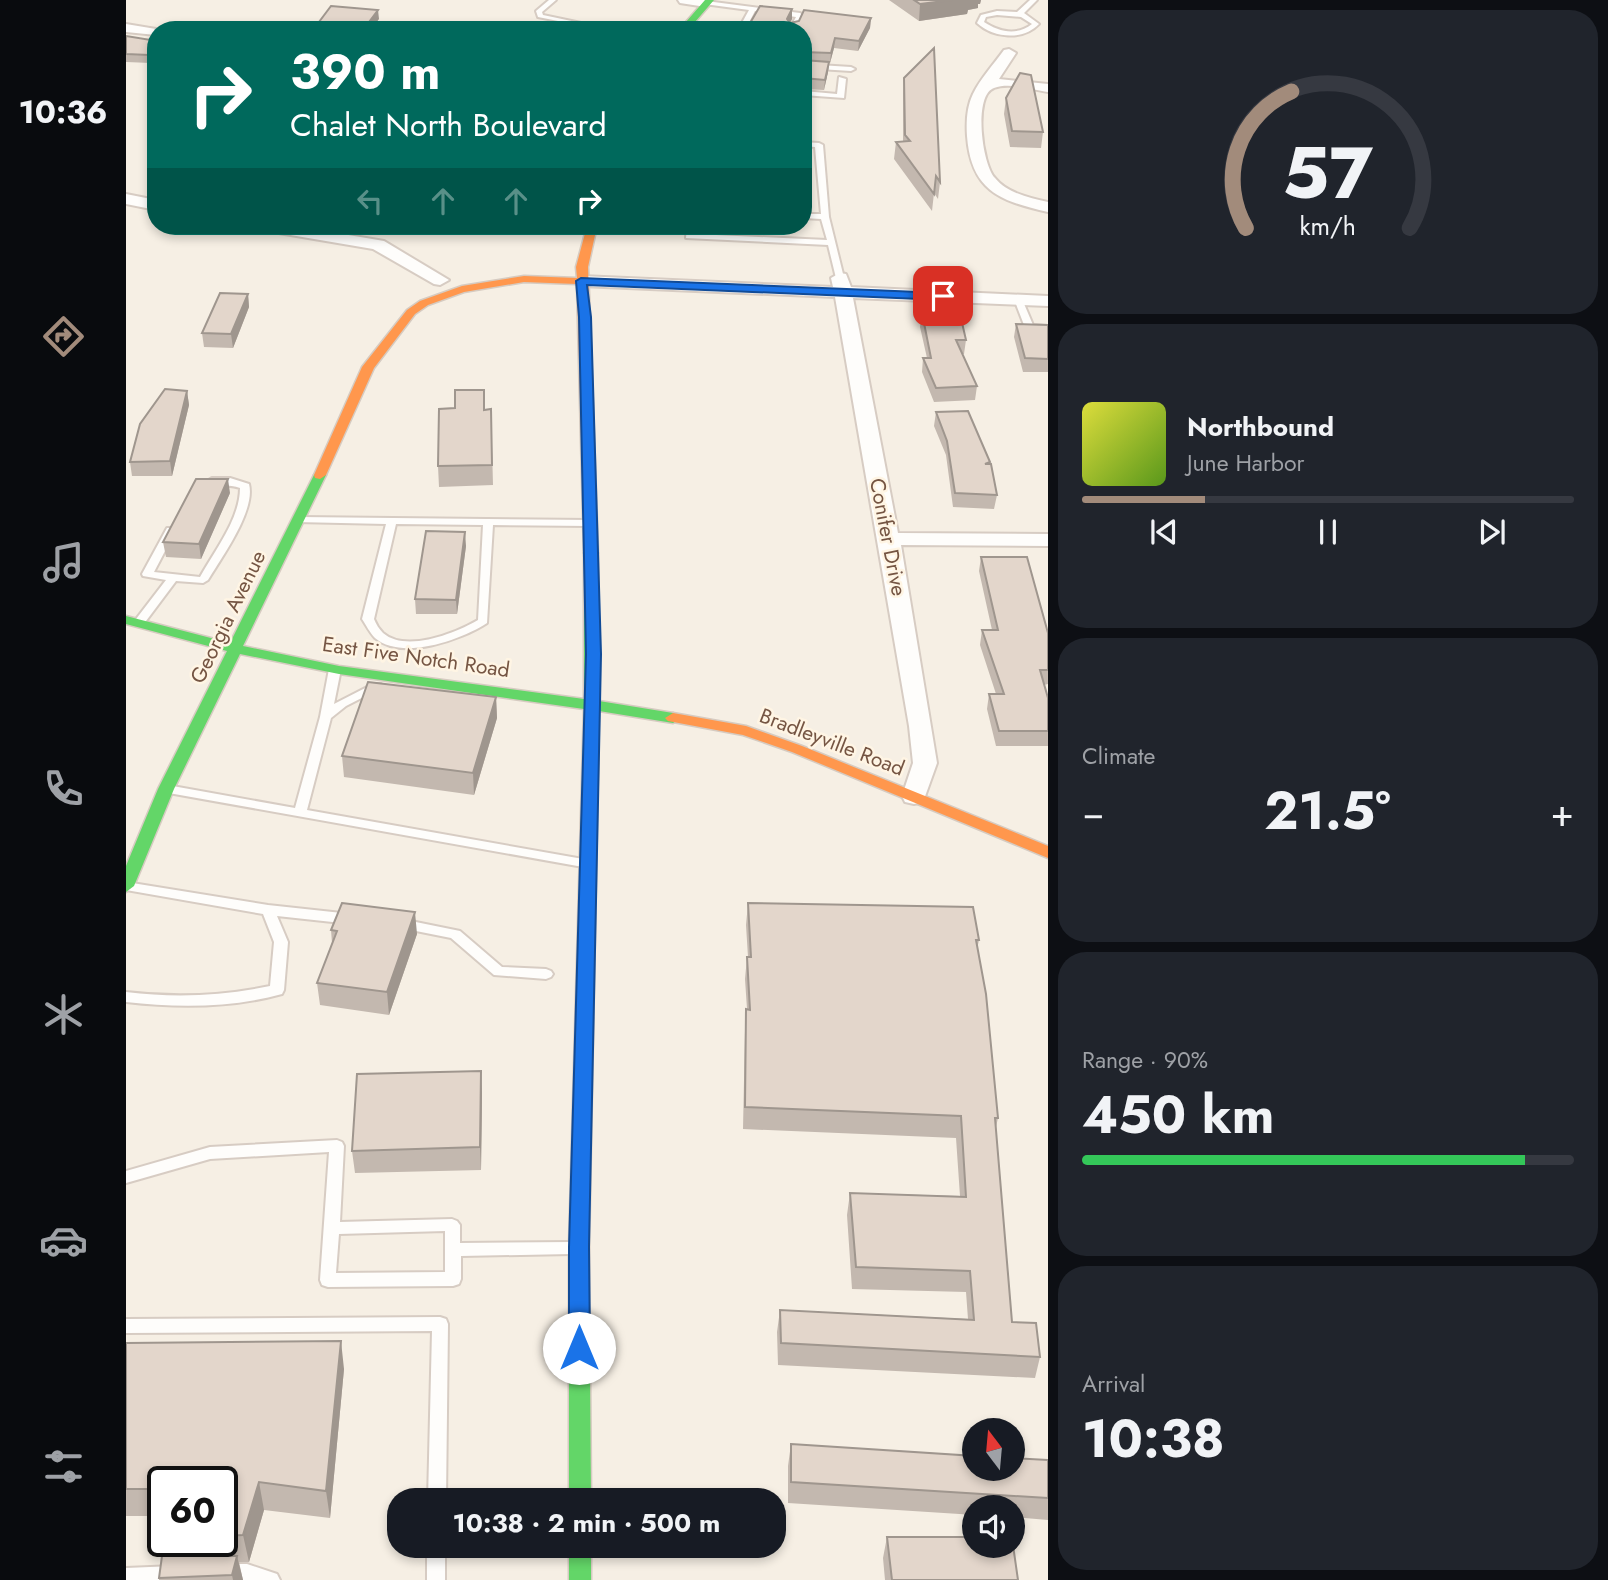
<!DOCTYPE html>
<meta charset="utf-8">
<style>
body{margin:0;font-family:Jost,sans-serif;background:#20242c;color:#f1f3f6;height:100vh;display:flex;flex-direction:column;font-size:26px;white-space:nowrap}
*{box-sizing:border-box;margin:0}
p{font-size:23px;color:#9ea1a6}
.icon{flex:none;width:38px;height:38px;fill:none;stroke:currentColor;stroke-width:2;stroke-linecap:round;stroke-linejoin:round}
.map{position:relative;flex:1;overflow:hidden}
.side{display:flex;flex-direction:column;gap:10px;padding:10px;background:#0d0f14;width:560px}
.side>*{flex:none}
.top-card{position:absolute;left:21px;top:21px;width:665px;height:214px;border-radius:28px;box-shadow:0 4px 10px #0003;background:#00695c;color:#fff;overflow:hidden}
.needle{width:46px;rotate:344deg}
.fabs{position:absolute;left:836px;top:1418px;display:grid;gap:14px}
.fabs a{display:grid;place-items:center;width:63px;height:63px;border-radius:50%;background:#171b24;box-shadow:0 4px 10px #0003;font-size:35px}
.speed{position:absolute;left:21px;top:1466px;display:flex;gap:14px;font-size:35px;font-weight:700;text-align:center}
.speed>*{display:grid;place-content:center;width:91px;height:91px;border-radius:50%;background:#171b24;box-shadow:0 4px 10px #0003;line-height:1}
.speed .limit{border:4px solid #111;border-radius:10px;background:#fff;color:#111}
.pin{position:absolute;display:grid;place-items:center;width:60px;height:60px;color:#fff;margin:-30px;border-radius:14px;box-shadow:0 4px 10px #0006}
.me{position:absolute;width:77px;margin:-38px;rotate:0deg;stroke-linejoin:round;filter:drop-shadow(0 0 5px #0008)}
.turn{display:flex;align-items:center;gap:24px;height:147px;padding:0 28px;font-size:32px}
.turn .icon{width:91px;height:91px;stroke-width:2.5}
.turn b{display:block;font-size:49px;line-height:60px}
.lanes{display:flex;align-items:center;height:66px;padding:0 28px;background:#0003;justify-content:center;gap:35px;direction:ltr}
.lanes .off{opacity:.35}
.big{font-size:52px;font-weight:700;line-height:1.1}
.side .widget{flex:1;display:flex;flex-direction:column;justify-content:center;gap:10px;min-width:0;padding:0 24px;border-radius:28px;background:#20242c}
.side .dial{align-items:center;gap:0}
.dial svg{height:182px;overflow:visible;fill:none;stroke:#363941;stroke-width:7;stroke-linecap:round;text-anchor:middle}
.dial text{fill:#f1f3f6;stroke:none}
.song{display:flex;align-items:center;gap:21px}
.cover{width:84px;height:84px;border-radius:10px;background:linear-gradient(135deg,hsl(60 70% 55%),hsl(90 70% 35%))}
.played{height:7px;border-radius:4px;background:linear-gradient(90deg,#a28b7b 25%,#363941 25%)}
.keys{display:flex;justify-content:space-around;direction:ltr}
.heat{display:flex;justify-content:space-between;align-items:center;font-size:38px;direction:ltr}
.charge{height:10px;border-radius:5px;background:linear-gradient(90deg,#34c759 90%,#363941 0)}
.trip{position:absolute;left:261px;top:1488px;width:399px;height:70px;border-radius:28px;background:#171b24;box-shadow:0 4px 10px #0003;font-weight:700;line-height:70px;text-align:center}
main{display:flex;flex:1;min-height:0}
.tabs{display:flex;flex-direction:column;width:126px;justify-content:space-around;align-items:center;background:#090b0e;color:#9ea1a6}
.tabs .icon{width:49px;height:49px}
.tabs .active{color:#a28b7b}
.tabs b{font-size:32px;color:#f1f3f6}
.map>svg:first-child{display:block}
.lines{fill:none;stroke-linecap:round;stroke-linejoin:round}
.lane-casing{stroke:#d7ccc3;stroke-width:4}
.street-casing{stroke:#d7ccc3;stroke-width:4}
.fast-casing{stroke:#d6cbc1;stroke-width:3}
.slow-casing{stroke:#d6cbc1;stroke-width:3}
.lane{fill:#fefdfb;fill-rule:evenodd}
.street{fill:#fefdfb;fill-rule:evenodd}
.fast{fill:#63d668;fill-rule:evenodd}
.slow{fill:#ff974d;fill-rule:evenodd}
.wall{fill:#c3b8af}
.shaded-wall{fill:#9f968e}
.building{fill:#e3d6cb;stroke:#9f968e;stroke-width:2}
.route{fill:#1a73e8;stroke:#114b97;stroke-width:2}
.labels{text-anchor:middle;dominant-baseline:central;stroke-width:5;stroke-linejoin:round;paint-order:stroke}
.street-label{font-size:21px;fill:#755543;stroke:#fff5e4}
</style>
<main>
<nav class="tabs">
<b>10:36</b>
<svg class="icon active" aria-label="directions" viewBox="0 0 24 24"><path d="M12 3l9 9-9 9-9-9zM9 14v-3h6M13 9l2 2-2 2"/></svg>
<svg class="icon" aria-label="music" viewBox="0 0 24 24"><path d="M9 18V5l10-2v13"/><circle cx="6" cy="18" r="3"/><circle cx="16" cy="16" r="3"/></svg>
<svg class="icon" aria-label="phone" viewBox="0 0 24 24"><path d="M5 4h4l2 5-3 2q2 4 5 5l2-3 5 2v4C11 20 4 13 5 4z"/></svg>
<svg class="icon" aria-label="climate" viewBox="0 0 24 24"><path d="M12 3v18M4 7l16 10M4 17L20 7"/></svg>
<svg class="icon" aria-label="car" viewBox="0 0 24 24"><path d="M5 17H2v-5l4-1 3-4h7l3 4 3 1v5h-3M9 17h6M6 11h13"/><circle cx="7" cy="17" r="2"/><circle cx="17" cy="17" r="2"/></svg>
<svg class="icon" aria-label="filters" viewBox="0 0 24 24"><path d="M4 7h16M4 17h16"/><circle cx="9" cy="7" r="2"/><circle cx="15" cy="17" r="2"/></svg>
</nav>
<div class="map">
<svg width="922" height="1580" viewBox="0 0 922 1580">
<rect width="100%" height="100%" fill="#f6efe4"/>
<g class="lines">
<defs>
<path id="lane" d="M423 0H430L416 12 417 15 474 27 473 30H466L467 28 412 17 410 11Z
M904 0H911L898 13 913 24C897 41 867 38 851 23L855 15 871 11 891 12ZM871 15 895 17 906 24C891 36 873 32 858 22L860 17Z
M580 1 674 13 677 15 670 30H663L670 17 629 11 619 30H612L623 10 578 4 577 3Z
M677 64 725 67 729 69 725 71 677 68Z
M713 77 720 79 718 98 677 95V91L711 94Z
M677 142 693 143 697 145 703 217 718 278 717 280 710 278 702 245 560 238 561 226H569L568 234 701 240 695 219 677 218V214H695L689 147 677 146Z
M892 296 896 299 907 325 922 326V332L900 330 888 299Z
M104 478 123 484C130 510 96 557 82 580L77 583 50 581 17 625H9L7 623 40 580 17 576 16 574 41 528H49L50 530 28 572 74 577C89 550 114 519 114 488 104 484 89 487 81 481L86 478Z
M174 517 464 520 469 523 464 526 367 525 361 623C335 640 276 661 249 638 244 633 240 625 236 619L260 524 170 522 169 520ZM270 524 357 525 352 620C330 633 280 653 257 633 253 629 250 624 248 619Z
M209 666 215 669 208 704 247 684H255L257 687 220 706 205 718 181 810 457 859 462 860 463 863 462 866 457 867 37 792 35 789 41 785 169 808 194 717 203 669Z
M0 882 142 905 225 914 230 916 232 919 230 922 225 924 151 916 162 942 158 990 156 994C106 1008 51 1008 0 1002V992C49 998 96 996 144 986L148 942 137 914 0 890Z
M275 919 334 931 376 967 420 969 425 971 427 974 425 977 420 979 368 975 325 938 270 927 268 924 270 921Z
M211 1140 216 1142 218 1146 214 1222 326 1219 331 1221 334 1225V1243L446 1242 451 1243 454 1248 451 1253 446 1254 335 1256V1279L333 1284 327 1286 202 1287 196 1285 194 1280 203 1152 84 1159 0 1183V1171L84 1147ZM319 1231V1272L210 1273 213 1234Z
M314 1317 320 1319 322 1324 320 1500H302L306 1331 0 1333V1319Z
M301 1545H319V1580H301Z
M98 1564H121L151 1574 154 1580H97L92 1578 89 1572 92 1566Z
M48 1566 54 1568 57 1574 54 1580H0V1568Z"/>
<path id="street" d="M552 0H584L587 3 580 7 554 3Z
M0 24 36 30H30V35L0 32Z
M883 49 890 53 873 79 922 84V92C907 90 884 82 868 88 847 95 856 165 869 178 881 193 904 198 922 202V212C873 201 845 190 841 136 840 122 841 106 847 94 854 79 868 64 878 50Z
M0 194 30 200V210L0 204Z
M133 226H169L258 241 323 280 314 285 308 284 247 249 141 231Z
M714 273 720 274 725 287 922 296V306L727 298 772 533 922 534V546L775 545 811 763 797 802 788 804 779 802 776 796 787 763 783 726 709 297 455 286 446 281 455 276 707 287 705 278Z"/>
<path id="fast" d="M579 0H588L562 30H553Z
M194 471 200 475 117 646 213 666 458 699V553L465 549 472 553 473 701 547 713 555 718 547 723 473 711 463 1247 465 1500H443V1247L458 709 213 674 114 654 48 789 8 886 0 892V866L32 789 101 651 0 624V616L104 643 188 475Z
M443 1545H465V1580H443Z"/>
<path id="slow" d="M461 226H471L462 267 472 553 470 556 465 557 458 553 451 284 398 282 338 292 302 305 289 314 248 368 200 475 194 479 189 478 188 475 236 367 281 310 294 301 336 286 398 276 451 278 450 267Z
M547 713 620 726 676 746 922 846V858L666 752 617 735 542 721 539 718Z"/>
</defs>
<!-- lane casing -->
<use href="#lane" class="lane-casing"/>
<!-- street casing -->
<use href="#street" class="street-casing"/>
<!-- fast casing -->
<use href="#fast" class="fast-casing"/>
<!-- slow casing -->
<use href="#slow" class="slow-casing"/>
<!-- lane -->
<use href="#lane" class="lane"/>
<!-- street -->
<use href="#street" class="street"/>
<!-- fast -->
<use href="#fast" class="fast"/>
<!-- slow -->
<use href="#slow" class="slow"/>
</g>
<!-- wall -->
<path class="wall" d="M763 0H855L854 4H852V8L842 10 841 14 793 21Z
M666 9V19L664 23 745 18 744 28 732 51 708 48 704 63H703L702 72 698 90 677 89V30H620Z
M0 36 26 48 25 63 0 62Z
M778 78 814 182 812 199 808 193 806 211 768 159 770 142H777V94Z
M880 98 917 132 915 148 884 147 878 114Z
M122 294 123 307 107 348 78 347 76 333Z
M796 313 840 340 838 354H836L851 386 849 400 808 402 796 372 797 358H801L794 327Z
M890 324 922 325V372H897L888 337Z
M61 391 63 405 46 476H6L4 462Z
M365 409 367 485 313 487 312 466 358 410Z
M810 412 864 462 871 495 868 509 827 507 820 455 808 426Z
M104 493 75 559 40 557 37 542Z
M340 546 331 614H290L289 599Z
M855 557 920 628 922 633V684L918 685 922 698V746H870L861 709 863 694H870L854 645 856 630H866L853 571Z
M370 697 371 718 348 795 218 777 216 756Z
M622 903 853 940 851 949 872 1118 870 1127 886 1322 914 1357 909 1378 652 1365 651 1332 654 1310 842 1319 840 1292 726 1289 721 1215 724 1193 834 1196 830 1138 617 1129 619 1031 621 1009 619 979 621 957H622L620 925Z
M205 930 291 934 263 1015 194 1005 191 983 206 943Z
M355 1071 356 1093 355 1170 229 1173 226 1151Z
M0 1343 218 1369 204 1518 138 1510 123 1562H113L117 1580H33V1578L45 1556 41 1542H96V1482H37V1516H0Z
M665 1444 922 1460V1520L887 1517V1507H849V1515L662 1503V1466Z
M761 1537 892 1580H759L757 1558Z"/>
<!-- shaded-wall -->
<path class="shaded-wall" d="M826 0H855L854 4H852V8L842 10 841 14 793 21 794 4Z
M666 9V19L661 29V19Z
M252 10 253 19 245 30H237Z
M745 18 744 28 732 51 733 41Z
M709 38 708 48 704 63 705 53Z
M25 40 26 48 25 63 23 55Z
M703 62 702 72 698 90 699 80Z
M122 294 123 307 107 348 105 334Z
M61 391 63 405 46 476 44 461Z
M102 479 104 493 75 559 73 544Z
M339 532 340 546 331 614 330 600Z
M370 697 371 718 348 795 347 773Z
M289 912 291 934 263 1015 261 992Z
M355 1071 356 1093 355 1170 354 1147Z
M215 1341 218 1369 204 1518 200 1491Z
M133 1482 138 1510 123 1562 117 1535Z
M111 1556 117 1580H107L106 1575Z"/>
<!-- building -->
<path class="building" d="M788 0H826L794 4Z
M205 6 252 10 237 30H187Z
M634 6 666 9 661 19 664 23 673 21 678 10 745 18 733 41 709 38 705 53 677 52V30H620Z
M0 36 25 40 23 55 0 54Z
M808 48 814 182 810 176 808 194 770 142 784 141 779 135 778 78Z
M677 60 703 62 699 80 677 78Z
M894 73 905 75 917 132 886 131 880 98Z
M677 136H682L677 176Z
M94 293 122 294 105 334 76 333Z
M796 313 834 314 840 340H830L851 386 810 388 797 358H805Z
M890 324 922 325V359L899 358Z
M39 389 61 391 44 461 4 462 14 424Z
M329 390H358V410L365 409 366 465 312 466 313 409 329 408Z
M842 411 864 462 859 464H865L871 495 829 493 821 441 810 412Z
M70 479H102L73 544 37 542Z
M300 531 339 532 330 600 289 599Z
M855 557H901L922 633V670H914L922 698V731H873L863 694H878L856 630H872Z
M242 682 370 697 347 773 216 756Z
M216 903 289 912 261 992 191 983 211 931 205 930Z
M622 903 847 907 853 940H850L860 994 872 1118H869L886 1322 910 1323 914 1357 655 1343 654 1310 848 1320 844 1271 730 1267 724 1193 840 1197 835 1116 619 1107 620 1009 624 1010 621 957H625Z
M355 1071 354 1147 226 1151 231 1074Z
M215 1341 200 1491 133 1482 117 1535 96 1536V1482H37V1489H0V1343Z
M665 1444 849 1456V1468H887V1458L922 1460V1498L665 1482Z
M761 1537H849V1545H887L892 1580H766Z
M36 1556H111L106 1575 33 1578Z"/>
<!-- route -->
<path class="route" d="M455 278 817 293 823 296 817 300 461 285 465 317 475 654 463 1247 464 1348 461 1355 453 1357 446 1355 443 1348V1247L460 654 453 317 450 281Z"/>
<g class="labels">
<!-- street labels -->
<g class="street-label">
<text transform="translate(762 537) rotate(79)">Conifer Drive</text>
<text transform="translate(102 617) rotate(-64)">Georgia Avenue</text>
<text transform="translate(290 657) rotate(8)">East Five Notch Road</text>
<text transform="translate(706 742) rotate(21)">Bradleyville Road</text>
</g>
</g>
</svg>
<div class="fabs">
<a><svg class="needle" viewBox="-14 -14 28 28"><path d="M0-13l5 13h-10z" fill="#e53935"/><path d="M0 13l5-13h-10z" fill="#9ea1a6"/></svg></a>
<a><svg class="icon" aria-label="sound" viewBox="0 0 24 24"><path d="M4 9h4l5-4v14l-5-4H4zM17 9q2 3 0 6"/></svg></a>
</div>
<div class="speed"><div class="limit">60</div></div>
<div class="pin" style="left:817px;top:296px;background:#d93025"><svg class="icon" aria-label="arrive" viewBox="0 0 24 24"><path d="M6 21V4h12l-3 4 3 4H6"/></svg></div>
<svg class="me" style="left:453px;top:1348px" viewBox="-20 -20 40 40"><circle r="19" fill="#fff"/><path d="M0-13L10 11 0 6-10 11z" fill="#1a73e8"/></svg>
<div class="trip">10:38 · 2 min · 500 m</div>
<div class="top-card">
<div class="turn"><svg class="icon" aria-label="right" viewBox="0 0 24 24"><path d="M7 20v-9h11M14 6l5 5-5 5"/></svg><div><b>390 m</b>Chalet North Boulevard</div></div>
<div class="lanes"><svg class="icon off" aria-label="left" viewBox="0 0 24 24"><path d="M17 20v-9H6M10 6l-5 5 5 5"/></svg><svg class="icon off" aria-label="ahead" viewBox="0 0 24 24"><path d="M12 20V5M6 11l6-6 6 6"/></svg><svg class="icon off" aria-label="ahead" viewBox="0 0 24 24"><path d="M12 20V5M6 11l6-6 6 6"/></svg><svg class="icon" aria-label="right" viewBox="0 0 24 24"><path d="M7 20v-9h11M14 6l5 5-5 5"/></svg></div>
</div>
</div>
<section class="side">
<div class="widget dial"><svg viewBox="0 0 100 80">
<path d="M14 69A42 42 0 1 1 86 69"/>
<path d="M14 69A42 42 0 0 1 34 9" stroke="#a28b7b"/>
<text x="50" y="56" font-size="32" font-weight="700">57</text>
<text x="50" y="72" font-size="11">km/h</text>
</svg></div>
<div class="widget">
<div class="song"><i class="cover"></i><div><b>Northbound</b><p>June Harbor</p></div></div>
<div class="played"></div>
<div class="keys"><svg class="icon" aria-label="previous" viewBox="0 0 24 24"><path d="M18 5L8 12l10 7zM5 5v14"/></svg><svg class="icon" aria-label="pause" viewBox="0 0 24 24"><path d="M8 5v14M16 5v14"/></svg><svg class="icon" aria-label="next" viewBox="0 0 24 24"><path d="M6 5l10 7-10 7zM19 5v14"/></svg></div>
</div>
<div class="widget"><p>Climate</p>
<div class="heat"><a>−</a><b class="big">21.5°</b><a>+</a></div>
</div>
<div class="widget"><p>Range · 90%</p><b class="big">450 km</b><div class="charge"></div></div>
<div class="widget"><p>Arrival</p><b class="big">10:38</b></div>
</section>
</main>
